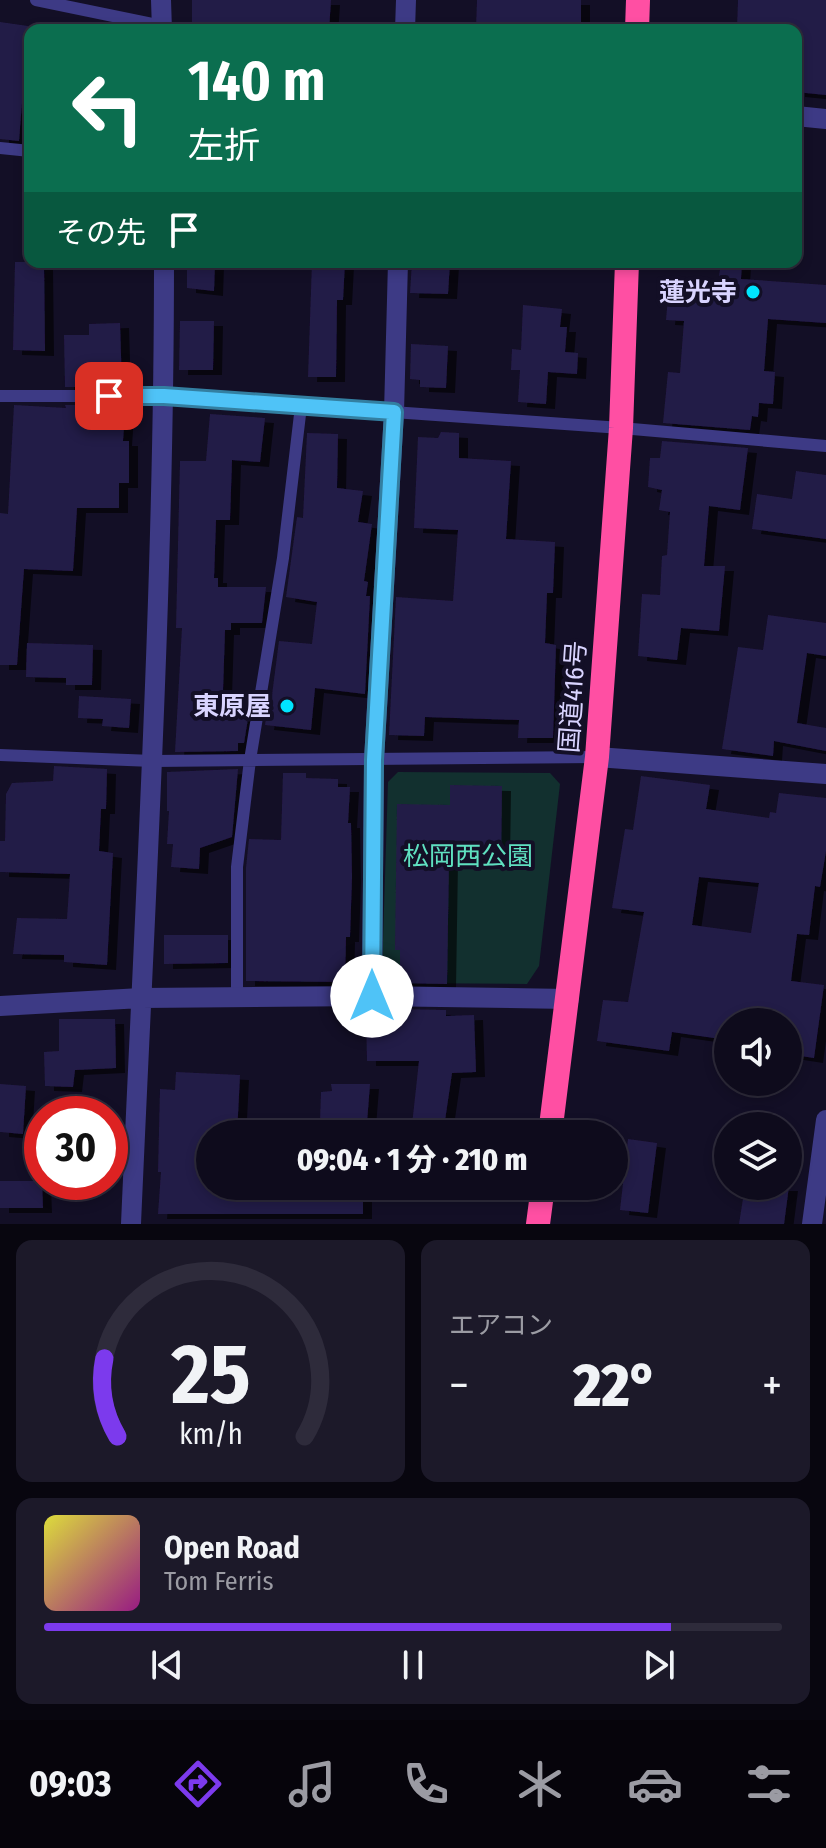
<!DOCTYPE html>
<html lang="ja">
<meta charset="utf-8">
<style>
body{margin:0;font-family:"Fira Sans Condensed","Noto Sans JP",sans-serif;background:#1c1929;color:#f1f3f6;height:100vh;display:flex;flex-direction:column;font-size:30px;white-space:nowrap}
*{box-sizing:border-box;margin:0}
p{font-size:26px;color:#9b9ba3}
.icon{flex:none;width:44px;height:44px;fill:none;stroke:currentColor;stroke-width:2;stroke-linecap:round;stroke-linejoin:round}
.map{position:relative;height:1224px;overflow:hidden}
.side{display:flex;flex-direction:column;gap:16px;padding:16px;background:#08060f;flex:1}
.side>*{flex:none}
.hud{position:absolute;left:24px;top:24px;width:778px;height:244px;border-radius:16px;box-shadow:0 4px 12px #0003,0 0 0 2px #2e2b3b;background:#0b6e4f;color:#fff;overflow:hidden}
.controls{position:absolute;left:714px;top:1008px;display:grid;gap:16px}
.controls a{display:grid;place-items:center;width:88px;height:88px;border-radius:50%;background:#0e0b1c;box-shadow:0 4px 12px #0003,0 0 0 2px #2e2b3b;font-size:40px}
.speed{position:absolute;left:24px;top:1096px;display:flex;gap:16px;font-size:40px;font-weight:700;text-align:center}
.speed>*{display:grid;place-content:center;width:104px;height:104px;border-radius:50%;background:#0e0b1c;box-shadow:0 4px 12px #0003,0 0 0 2px #2e2b3b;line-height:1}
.speed .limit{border:12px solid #d22;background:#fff;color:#111}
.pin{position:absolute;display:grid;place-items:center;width:68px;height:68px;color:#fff;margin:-34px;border-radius:16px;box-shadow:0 4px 12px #0006}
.me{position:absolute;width:88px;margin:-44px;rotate:0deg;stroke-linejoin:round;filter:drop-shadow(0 0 6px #0008)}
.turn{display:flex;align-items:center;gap:28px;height:168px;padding:0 32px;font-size:36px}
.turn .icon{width:104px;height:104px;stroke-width:2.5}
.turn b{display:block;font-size:56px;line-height:68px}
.then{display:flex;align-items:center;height:76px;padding:0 32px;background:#0003;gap:16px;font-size:30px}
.big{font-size:60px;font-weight:800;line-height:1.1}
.side .widget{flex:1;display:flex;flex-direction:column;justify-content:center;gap:12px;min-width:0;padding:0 28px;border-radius:16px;background:#1c1929}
.side .dial{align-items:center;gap:0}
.dial svg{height:208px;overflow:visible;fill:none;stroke:#2e2b3b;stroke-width:7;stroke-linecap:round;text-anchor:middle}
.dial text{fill:#f1f3f6;stroke:none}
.song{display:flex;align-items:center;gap:24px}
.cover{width:96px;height:96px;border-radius:12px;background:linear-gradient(135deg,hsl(60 70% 55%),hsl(310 70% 35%))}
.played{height:8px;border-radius:4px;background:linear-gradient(90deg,#7c3aed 85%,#2e2b3b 85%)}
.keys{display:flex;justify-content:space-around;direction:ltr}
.heat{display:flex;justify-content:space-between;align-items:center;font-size:44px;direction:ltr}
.side .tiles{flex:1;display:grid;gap:16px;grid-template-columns:1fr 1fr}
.widget:last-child{grid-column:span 2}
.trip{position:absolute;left:196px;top:1120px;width:432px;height:80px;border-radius:40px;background:#0e0b1c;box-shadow:0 4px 12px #0003,0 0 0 2px #2e2b3b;font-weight:800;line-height:80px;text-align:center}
.menu{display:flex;height:128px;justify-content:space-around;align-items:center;background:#06040b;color:#9b9ba3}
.menu .icon{width:56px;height:56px}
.menu .current{color:#7c3aed}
.menu b{font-size:36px;color:#f1f3f6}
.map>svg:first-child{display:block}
.green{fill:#12302f}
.building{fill:#241b47;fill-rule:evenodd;filter:url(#shadow)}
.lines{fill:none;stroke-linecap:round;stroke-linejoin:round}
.lane{stroke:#3d3a85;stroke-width:12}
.street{stroke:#3d3a85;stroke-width:20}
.highway{stroke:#ff4fa3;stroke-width:24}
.route-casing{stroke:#337fa1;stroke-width:20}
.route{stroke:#4fc3f7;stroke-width:14}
.poi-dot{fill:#00e5ff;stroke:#130f26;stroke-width:3}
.labels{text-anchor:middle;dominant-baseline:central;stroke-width:8;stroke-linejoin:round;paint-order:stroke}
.poi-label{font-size:26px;font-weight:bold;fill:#d9d4ff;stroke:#130f26;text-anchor:end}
.street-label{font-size:26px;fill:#d9d4ff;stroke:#130f26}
.park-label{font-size:26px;fill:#5fe0c0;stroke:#130f26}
</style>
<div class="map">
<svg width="826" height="1224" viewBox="0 0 826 1224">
<defs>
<filter id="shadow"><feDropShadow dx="9" dy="5" stdDeviation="0" flood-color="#0009"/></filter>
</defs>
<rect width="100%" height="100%" fill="#130f26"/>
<!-- green -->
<path class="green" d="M398 772 550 773 560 784 539 966 527 984 392 983 382 972 388 782Z"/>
<!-- building -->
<path class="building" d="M192 0H331L329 30H192Z
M477 0H581V30H476Z
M738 0H826V95L796 92V30H737Z
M0 22 28 26 19 141 0 139Z
M15 262H44L45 351 13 350Z
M187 262H215L214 291 187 288Z
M312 262H345L343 300H337L336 377H308Z
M412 262H450L448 294 410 293Z
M721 262H742L741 279 826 285V323L768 319 764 371 775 372 773 404 759 403 758 417 752 416 750 430 663 423 668 372 680 373 684 321 666 320 669 286 676 287 677 279 718 283Z
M523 305 562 309 560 327H567L565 352 578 353 577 374 548 372 546 404 518 402 520 370H511L512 349 521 350Z
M180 321H214L213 370H179Z
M120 323 122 387H65L64 335H89V324Z
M411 344 448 346 446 388 420 387V380L410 379Z
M14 405 66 408 65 405H122V411H125L123 441H129V483H119V508H77L73 571 24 569 17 665H0V513L8 514Z
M210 414 265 418 260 462 232 460 230 520H216L214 578H218V587H266L262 623H231V630H225L223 691 252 694 244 743H238V751L175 752 182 628H176L180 461H206Z
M441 432 459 433V458L511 461 506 539 555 542 553 593H547L545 643 556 645 553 738H518L519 720 425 717 424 736 389 735 396 597 453 601 458 530 414 528 418 437 438 438Z
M307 433 338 434 337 488 363 491 358 522 372 524 364 581 368 582 366 596H370L365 694 315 688 311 730 265 725 270 695H272L279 641 312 644 317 602 286 597 297 517 303 518Z
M662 441 748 448 740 510 709 506 704 566H725L719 631 681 628 677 660 638 656 642 594 660 595 662 556 667 555 670 512 659 510 662 490 648 487 650 458H660Z
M796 471 826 475V539L752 529 757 494 792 499Z
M768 615 826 623V656L807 653 797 723 826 728V751L774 741 773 756 722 749 738 647 763 650Z
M27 643 93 645 92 685H66V678L26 677Z
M79 696 131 699 129 728 102 726 103 719 78 718Z
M54 766 107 769 106 809H101L99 851 113 853 107 965 64 962V955L13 954 17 918 67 919 70 874 0 872V841H5L6 794 12 783 53 781Z
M238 769 232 837 200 848 199 869 171 867 173 844H167L169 811H167V772Z
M283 773H306V778L338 779V787H350L348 823H351L352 877 350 937H346L345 982 246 981V868L249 839 281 840Z
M641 776 710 785 706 809 769 818 770 812 776 813 779 793 826 798V851L820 887 815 886 809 935 797 934 791 981 824 985 814 1058 788 1054V1022H728V1040L672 1032 669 1051 597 1041 603 1000 628 1002 644 912 612 908 625 829 633 830ZM699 877 759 883 751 933 692 925Z
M450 785 502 786 501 858 449 857 447 984 400 983V950H395L397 804 450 805Z
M164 935H228V963L164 964Z
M399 1009 446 1010V1016L474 1015 476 1072 452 1073 443 1134H411L419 1061H367L366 1014H399Z
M59 1019H115L116 1068 75 1070 73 1087 45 1086 44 1052 59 1051Z
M176 1072 240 1075 237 1134H210V1186H363V1214H158L161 1172H158L160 1089 175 1090Z
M0 1084 26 1086 23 1134 0 1132Z
M331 1084H370L367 1122H320L321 1092 332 1091Z
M628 1139 657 1143 648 1213 620 1210Z
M0 1181H42L43 1208H0Z
M745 1186H789L784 1224H739Z"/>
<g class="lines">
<!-- lane -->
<path class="lane" d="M36 0 162 26
M0 148 30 151
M0 396H164L621 428 826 446
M0 755 153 761 597 757
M237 997V867L250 760 283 558 301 406"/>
<!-- street -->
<path class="street" d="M161 0 162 30
M405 30 406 0
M796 116 826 119
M597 757 826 774
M372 996 374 760 394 412 398 262
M0 1006 141 998 372 996 569 999
M131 1224C145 903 164 583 164 262
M812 1224 826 1120"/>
<!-- highway -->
<path class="highway" d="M637 30 638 0
M550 1134 597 757 621 428 627 262
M538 1224 543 1186"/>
</g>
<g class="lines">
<defs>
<path id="route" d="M109 396H164L394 412 374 760 372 996"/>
</defs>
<!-- route casing -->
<use href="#route" class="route-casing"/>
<!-- route -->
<use href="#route" class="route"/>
</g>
<!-- markers -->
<g class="poi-dot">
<circle cx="753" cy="292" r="8"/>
<circle cx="287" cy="706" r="8"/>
</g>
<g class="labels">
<!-- poi labels -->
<g class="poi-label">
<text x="737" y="292">蓮光寺</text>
<text x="271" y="706">東原屋</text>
</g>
<!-- street labels -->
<g class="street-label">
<text transform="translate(573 697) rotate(-86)">国道416号</text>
</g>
<!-- park labels -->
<g class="park-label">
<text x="468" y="856">松岡西公園</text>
</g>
</g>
</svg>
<div class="controls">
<a><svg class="icon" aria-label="sound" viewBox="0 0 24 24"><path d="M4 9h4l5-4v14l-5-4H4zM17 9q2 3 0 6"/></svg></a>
<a><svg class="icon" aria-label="layers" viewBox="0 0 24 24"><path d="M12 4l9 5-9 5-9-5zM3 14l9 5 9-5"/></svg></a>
</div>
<div class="speed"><div class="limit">30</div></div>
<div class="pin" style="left:109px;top:396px;background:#d93025"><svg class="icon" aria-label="arrive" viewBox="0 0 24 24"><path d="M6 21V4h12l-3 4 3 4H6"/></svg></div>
<svg class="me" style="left:372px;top:996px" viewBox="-20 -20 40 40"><circle r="19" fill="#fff"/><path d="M0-13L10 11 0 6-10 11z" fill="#4fc3f7"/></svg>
<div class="trip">09:04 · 1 分 · 210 m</div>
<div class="hud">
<div class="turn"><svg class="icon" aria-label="left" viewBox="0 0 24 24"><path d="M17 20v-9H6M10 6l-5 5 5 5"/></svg><div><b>140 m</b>左折</div></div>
<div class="then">その先<svg class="icon" aria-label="arrive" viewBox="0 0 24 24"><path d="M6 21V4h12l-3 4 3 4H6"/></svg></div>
</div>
</div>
<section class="side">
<div class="tiles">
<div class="widget dial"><svg viewBox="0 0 100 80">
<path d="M14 69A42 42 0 1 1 86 69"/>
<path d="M14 69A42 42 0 0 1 9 39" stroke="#7c3aed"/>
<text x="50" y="56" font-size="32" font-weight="700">25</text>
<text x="50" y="72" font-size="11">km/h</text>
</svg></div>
<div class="widget"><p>エアコン</p>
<div class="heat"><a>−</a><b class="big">22°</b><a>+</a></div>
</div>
<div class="widget">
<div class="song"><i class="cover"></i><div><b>Open Road</b><p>Tom Ferris</p></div></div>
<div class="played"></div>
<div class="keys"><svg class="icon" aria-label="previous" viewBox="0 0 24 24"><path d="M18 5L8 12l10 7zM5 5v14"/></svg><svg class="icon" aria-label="pause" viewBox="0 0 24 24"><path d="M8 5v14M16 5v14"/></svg><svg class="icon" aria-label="next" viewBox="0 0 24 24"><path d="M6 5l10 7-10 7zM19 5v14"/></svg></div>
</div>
</div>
</section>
<nav class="menu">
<b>09:03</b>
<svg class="icon current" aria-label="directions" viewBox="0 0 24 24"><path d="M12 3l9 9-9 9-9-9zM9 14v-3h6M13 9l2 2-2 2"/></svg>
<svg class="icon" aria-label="music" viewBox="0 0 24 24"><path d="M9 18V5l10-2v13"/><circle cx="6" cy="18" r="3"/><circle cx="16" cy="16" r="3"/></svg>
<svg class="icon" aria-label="phone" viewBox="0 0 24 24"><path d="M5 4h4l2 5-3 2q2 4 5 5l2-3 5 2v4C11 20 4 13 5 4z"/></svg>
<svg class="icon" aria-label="climate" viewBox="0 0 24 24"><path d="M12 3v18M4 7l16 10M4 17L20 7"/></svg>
<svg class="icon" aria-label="car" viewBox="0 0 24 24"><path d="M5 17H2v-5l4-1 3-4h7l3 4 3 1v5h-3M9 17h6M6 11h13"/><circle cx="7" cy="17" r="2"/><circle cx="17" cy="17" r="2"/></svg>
<svg class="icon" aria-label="filters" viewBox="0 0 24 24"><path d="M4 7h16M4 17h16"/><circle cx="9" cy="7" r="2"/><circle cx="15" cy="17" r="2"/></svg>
</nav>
